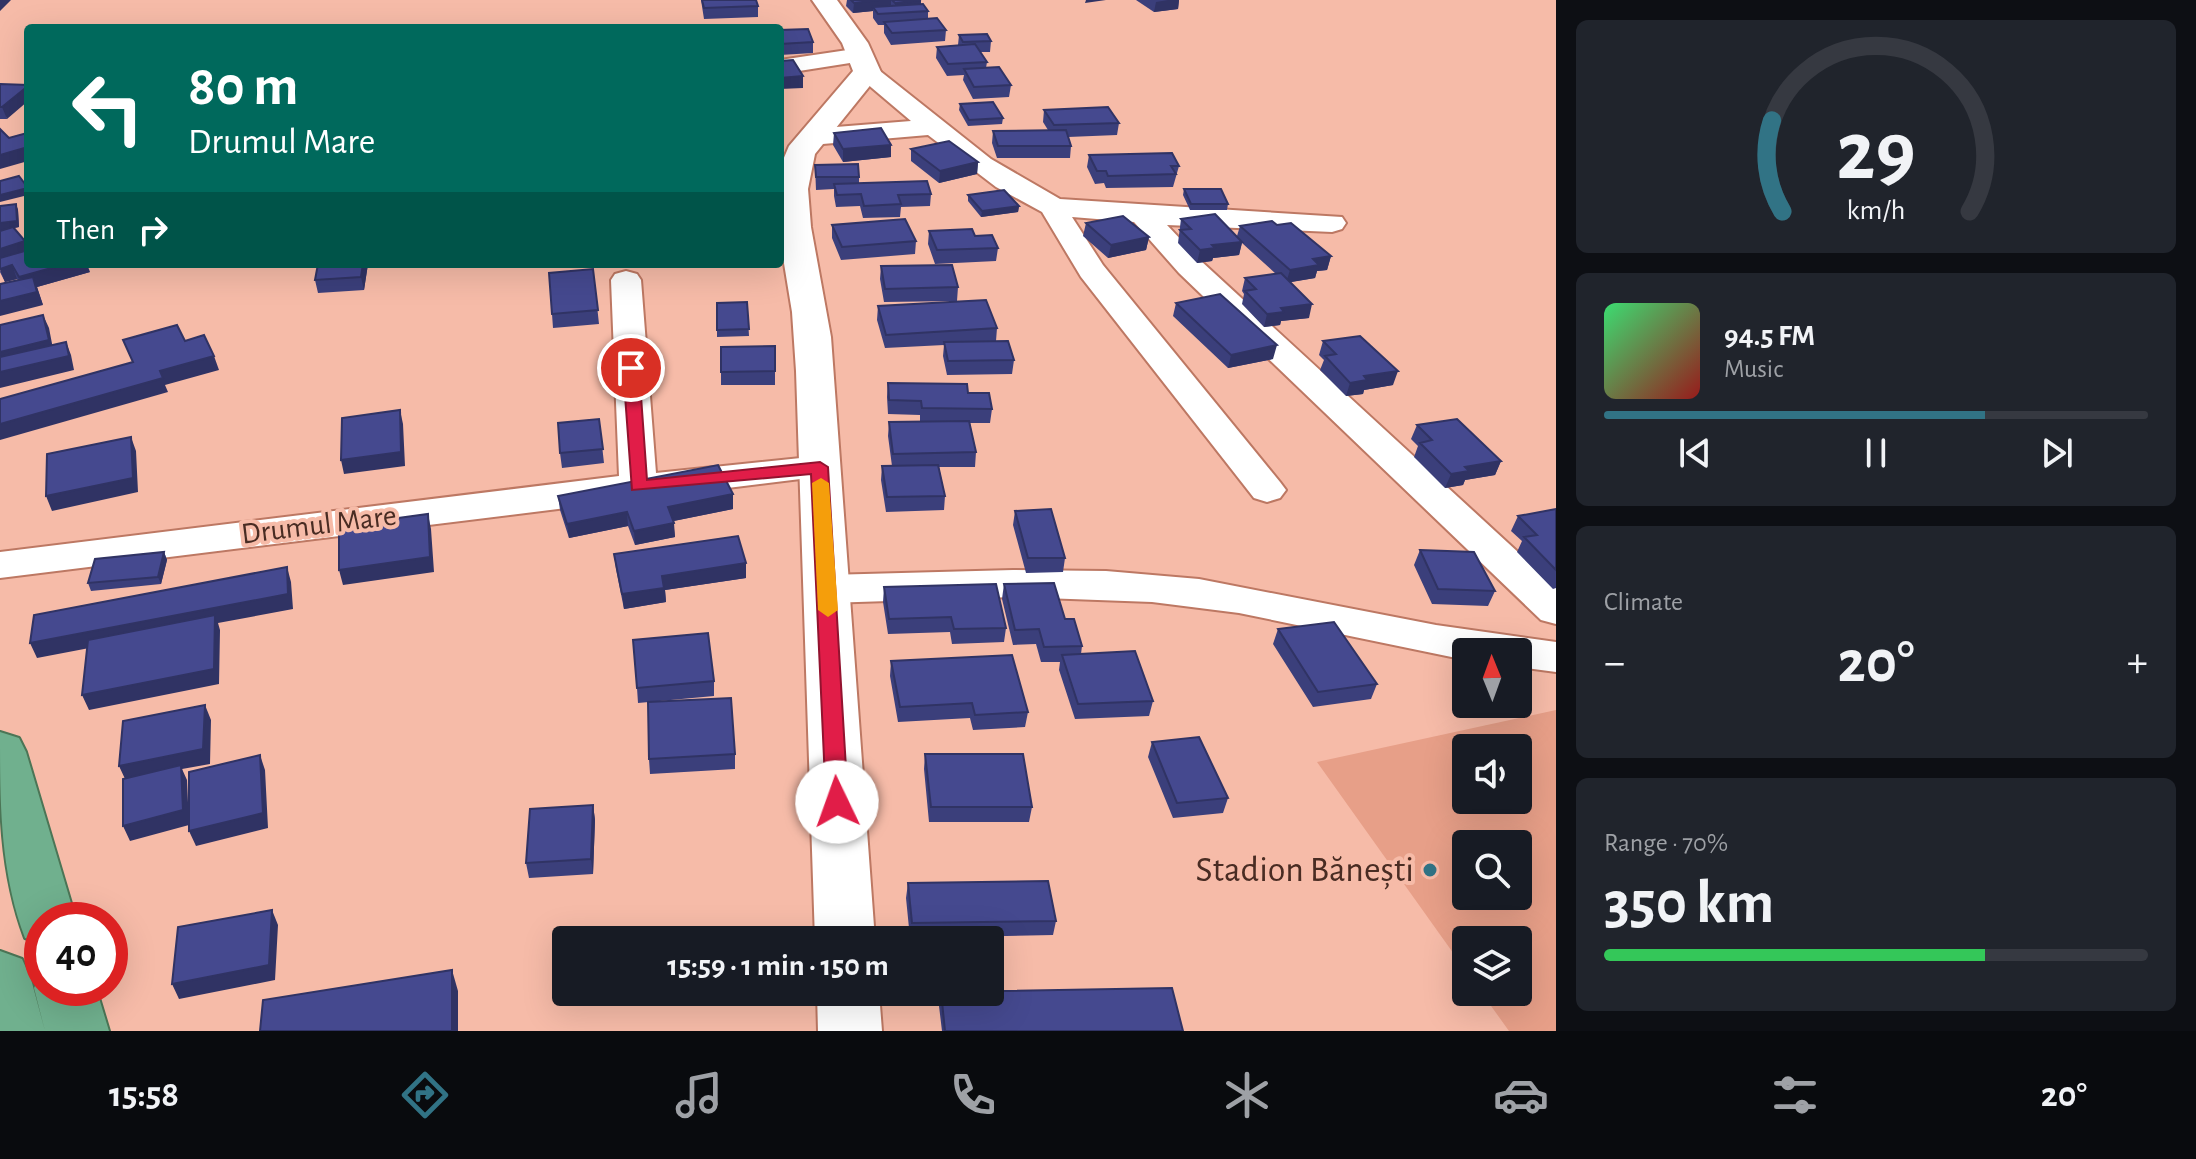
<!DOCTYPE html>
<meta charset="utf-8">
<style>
body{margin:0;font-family:"Alegreya Sans",sans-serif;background:#20242c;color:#f1f3f6;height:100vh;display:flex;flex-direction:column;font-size:30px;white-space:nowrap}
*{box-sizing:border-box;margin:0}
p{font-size:26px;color:#9ea1a6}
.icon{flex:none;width:44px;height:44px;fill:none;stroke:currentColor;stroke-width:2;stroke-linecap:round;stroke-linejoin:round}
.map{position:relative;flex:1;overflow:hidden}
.side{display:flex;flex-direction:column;gap:20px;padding:20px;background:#0d0f14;width:640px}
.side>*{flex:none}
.banner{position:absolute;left:24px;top:24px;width:760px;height:244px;border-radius:8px;box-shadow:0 8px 32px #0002;background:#00695c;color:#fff;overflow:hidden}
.needle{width:52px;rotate:359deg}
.controls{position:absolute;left:1452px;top:638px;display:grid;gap:16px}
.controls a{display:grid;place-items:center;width:80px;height:80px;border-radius:8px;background:#171b24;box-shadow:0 8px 32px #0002;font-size:40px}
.speed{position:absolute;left:24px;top:902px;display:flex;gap:16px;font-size:40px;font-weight:700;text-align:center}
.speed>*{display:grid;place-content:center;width:104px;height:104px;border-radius:50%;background:#171b24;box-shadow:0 8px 32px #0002;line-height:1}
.speed .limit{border:12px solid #d22;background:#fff;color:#111}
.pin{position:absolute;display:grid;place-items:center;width:68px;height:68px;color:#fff;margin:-34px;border:4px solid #fff;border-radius:50%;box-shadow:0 2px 8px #0007}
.me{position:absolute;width:88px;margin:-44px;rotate:357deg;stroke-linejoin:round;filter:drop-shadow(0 0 6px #0008)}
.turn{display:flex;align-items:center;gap:28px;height:168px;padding:0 32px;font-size:36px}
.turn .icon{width:104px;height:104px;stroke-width:2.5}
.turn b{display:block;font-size:56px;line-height:68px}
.then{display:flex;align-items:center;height:76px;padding:0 32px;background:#0003;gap:16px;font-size:30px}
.big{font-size:60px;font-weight:700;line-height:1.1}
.side .card{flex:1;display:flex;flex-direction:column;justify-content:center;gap:12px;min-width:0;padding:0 28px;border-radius:12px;background:#20242c}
.side .dial{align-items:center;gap:0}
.dial svg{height:208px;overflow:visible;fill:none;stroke:#363941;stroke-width:7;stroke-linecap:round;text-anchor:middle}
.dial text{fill:#f1f3f6;stroke:none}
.song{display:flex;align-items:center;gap:24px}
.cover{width:96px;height:96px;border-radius:12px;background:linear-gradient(135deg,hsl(140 70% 55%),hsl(0 70% 35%))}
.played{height:8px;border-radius:4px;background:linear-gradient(90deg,#317385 70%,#363941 70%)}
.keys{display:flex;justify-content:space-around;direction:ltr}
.heat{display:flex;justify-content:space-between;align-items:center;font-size:44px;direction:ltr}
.charge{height:12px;border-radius:6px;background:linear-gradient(90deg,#34c759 70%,#363941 0)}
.trip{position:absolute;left:552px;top:926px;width:452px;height:80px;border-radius:8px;background:#171b24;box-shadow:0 8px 32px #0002;font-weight:700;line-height:80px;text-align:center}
.menu{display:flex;height:128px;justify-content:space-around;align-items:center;background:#090b0e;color:#9ea1a6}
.menu .icon{width:56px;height:56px}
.menu .current{color:#317385}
.menu b{font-size:36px;color:#f1f3f6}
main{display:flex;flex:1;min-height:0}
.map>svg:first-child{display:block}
.green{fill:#e79f88;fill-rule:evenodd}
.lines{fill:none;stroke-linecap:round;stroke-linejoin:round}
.minor-casing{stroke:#bd7863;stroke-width:4}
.tertiary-casing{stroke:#bd7863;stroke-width:4}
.trunk-casing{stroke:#4c7556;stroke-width:4}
.minor{fill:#fff;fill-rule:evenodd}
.tertiary{fill:#fff;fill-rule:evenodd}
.trunk{fill:#70b08e;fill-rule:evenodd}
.wall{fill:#3b3f7b}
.shaded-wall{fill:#303364}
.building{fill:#45498f;stroke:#303364;stroke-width:2}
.route{fill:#e11d48;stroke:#92132f;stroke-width:2}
.slow{fill:#f59e0b}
.poi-dot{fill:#317385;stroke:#f6bba8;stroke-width:3}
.labels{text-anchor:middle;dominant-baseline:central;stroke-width:8;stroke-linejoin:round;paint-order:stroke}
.street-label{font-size:30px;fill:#492c23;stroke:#f6bba8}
.near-poi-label{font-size:36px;fill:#492c23;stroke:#f6bba8;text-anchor:end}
</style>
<main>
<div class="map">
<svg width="1556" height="1031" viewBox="0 0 1556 1031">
<rect width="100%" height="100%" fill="#f6bba8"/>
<!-- green -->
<path class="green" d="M1556 710V1031H1509L1481 992H1518V940H1466V971L1317 762ZM1466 748H1518V800H1466ZM1466 844H1518V896H1466Z"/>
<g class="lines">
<defs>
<path id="minor" d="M861 48 869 50 872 55 869 60 780 74V60Z
M867 65 875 67 991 159 1060 199 1342 217 1346 223 1342 229 1332 232 1167 225 1201 261 1556 587V624L1541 620 1179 273 1134 222 1072 217 1103 265 1280 482 1286 490 1280 498 1267 502 1254 498 1081 277 1042 212 996 187 928 135 811 145 802 142 798 137 802 132 811 129 911 121 859 77 855 72 859 67Z
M626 271 637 274 641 280 656 473 820 456 833 459 838 467 833 475 0 578V552L619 476 611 280 615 274Z
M1013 570 1106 571 1199 579 1436 625 1556 642V672L1518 667V652H1466V660L1239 613 1152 602 1013 597 827 603 813 599 807 589 813 579 827 575Z"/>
<path id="tertiary" d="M812 0H837L868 43 881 72 815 154 808 189 811 227 831 337 875 940H815L796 371 792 312 780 239V167L789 146 853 71 842 43Z
M817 992H879L882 1031H818Z"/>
<path id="trunk" d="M0 732 19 738 26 752 76 920H42V944L25 938C0 872 0 803 0 732Z
M0 951 22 959 31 979 45 1031H0Z
M42 971V988H96L109 1031H45L34 988Z"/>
</defs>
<!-- minor casing -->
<use href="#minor" class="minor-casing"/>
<!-- tertiary casing -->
<use href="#tertiary" class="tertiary-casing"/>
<!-- trunk casing -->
<use href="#trunk" class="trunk-casing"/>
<!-- minor -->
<use href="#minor" class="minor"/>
<!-- tertiary -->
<use href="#tertiary" class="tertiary"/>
<!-- trunk -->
<use href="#trunk" class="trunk"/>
</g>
<!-- wall -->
<path class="wall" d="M701 0H756L758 6V17L704 19Z
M847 0H921V4L928 11V19L946 30 945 41 891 45 884 33V25H878L873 18V11L853 13 846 6Z
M1136 0H1179L1178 9 1154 12Z
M780 30 813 42V53L780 55Z
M959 35 991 41 990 52H980L987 62 986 68 1011 85 1009 97 973 99 963 80 964 75 947 76 936 58 937 47 958 45Z
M0 84 7 119H0Z
M960 104 1003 118 1002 124 968 126 959 110Z
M1044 110 1119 123 1117 135 1068 137 1071 146 1070 158H997L992 143 993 131 1048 130 1043 122Z
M834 133 891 157 843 162 833 145Z
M911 149 978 162 977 174 939 183 911 161Z
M1089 155 1179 166 1173 187 1106 188 1104 183 1095 184 1087 167Z
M815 165 859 177V183L931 194 930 206 901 207 900 217 863 218 860 206 836 207 834 196V189L816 190Z
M1184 189 1228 204 1227 210H1190L1183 195Z
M968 195 1019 206 1018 212 981 217 968 201Z
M16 204 18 210 19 227 14 228 25 241 28 248V264L90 272 37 287 43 305 17 279 5 282 0 272Z
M1181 219 1237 236 1240 226 1277 225 1331 256 1327 270 1317 271 1315 278 1290 282 1309 318 1281 321 1280 325 1264 327 1242 304 1244 294 1242 291 1245 278 1276 274 1242 243 1239 255 1213 258 1212 261 1197 263 1178 243Z
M1086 223 1149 237 1146 250 1108 258 1083 236Z
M832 225 916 241 915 254 841 260 832 238Z
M929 231 998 248 996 261 935 264 928 244Z
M318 264H368L364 290 318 293 315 280Z
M881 266 958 287 957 301 884 302 880 279Z
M593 269 599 324 553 328 552 314Z
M747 302 749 336 717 337V303Z
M1176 303 1273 359 1228 368 1173 316Z
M878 306 997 328 996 341 1014 360 1012 374 947 375 943 356 944 345 885 348 877 320Z
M1323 341 1393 385 1364 390 1363 394 1346 396 1320 370 1324 360 1319 355Z
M775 346V385H721V372Z
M888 383 968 393 992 409 990 423H970L976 452 975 467H939L945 496 944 510 886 512 881 480 882 466H892L888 436 889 422H920V415L888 414 887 397Z
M599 419 604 463 562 468 560 453Z
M1417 425 1501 461 1495 475 1465 480 1463 485 1445 488 1414 457 1418 446 1411 439Z
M558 496 733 509 673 521 675 537 635 545 628 526 569 538 560 510Z
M1556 509V588L1553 589 1517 552 1522 541 1511 531 1518 516Z
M1015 511 1065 558 1063 572 1026 573 1013 525Z
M1420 550 1495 591 1488 606 1432 604 1414 565Z
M164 552 167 560 161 584 91 591 88 583Z
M614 554 746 578 665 590 666 602 624 609 616 569Z
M1004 584 1065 619 1082 646 1081 654 1153 701 1149 716 1075 719 1059 670 1060 662H1041L1036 644 1013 645 1002 599Z
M884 587 1006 628 1004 642 952 644 950 632 888 634 883 602Z
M1278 629 1377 684 1371 699 1313 707 1273 644Z
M891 661 1028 712 1025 727 973 730 970 718 898 722 890 676Z
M714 681V696L638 703 637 688Z
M1152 742 1228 798 1223 813 1173 818 1148 757Z
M735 754V769L650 774 649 759Z
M925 754 1032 807 1029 822H929L924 769Z
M593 805 595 820 593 874 529 878 526 863Z
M908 883 1056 921 1053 935 910 938 906 898Z
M941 992 1183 1031H942L939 1006Z"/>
<!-- shaded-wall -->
<path class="shaded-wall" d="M0 0H11L0 11Z
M879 0H891V9L873 7V11L853 13 854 3Z
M921 0 920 11 895 13V3Z
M1086 0H1106L1085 3Z
M1168 0H1179L1178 9 1154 12 1156 2Z
M803 76V88L780 89V78Z
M28 86V101L7 119 2 107Z
M891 145V157L843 162V149Z
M28 147V161L0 169V155Z
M978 162 977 174 939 183 940 171Z
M28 188V195L0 202V195Z
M16 204 18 210 19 227 0 231V223Z
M1019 206 1018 212 981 217 982 211Z
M1149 237 1146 250 1108 258 1111 245Z
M25 241 28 248V255L0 264V249Z
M1242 242 1239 255 1213 258 1212 261 1197 263 1200 250 1212 245Z
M1331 256 1327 270 1317 271 1315 278 1286 283 1290 270 1313 259Z
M66 264H87L90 272 37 287 43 305 0 316V301L24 291 19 277Z
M363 264H368L364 290 361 277Z
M12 265 17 279 5 282 0 269Z
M1312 304 1309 318 1281 321 1280 325 1264 327 1267 314 1281 308Z
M43 315 49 328 54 354 0 367V352Z
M66 342 71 355 74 370 0 388V372Z
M1277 345 1273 359 1228 368 1231 355Z
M214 356 219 370 165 385 168 392 0 440V424L160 371Z
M1398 371 1393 385 1364 390 1363 394 1346 396 1350 383 1364 376Z
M400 410 403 424 405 466 344 474 341 460Z
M131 437 136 451 138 492 52 511 46 496Z
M1501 461 1495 475 1465 480 1463 485 1445 488 1451 474 1465 467Z
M733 494V509L669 522 668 507Z
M627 512 628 526 569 538 567 524Z
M428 514 431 529 434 572 343 585 339 570Z
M674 523 675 537 635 545 634 531Z
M164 552 167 560 161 584 158 577Z
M746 563V578L665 590 666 602 624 609 622 594 662 576Z
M287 567 291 582 293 609 218 623 220 630 219 684 89 710 82 695 215 624 37 658 30 643Z
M205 705 211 720 210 764 182 769 187 780 189 825 130 841 123 826 126 781 119 766Z
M260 755 265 770 268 828 196 846 189 831Z
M593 805 595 820 593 874 591 859Z
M272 910 278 925 275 980 179 999 172 984Z
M452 970 458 991V1031H452Z"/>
<!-- building -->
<path class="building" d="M702 0H756L758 6 704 8Z
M851 0H879L854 3Z
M892 0H921L895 3Z
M923 4 928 11 878 14 873 7Z
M937 18 946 30 892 33 884 22Z
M808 29 813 42 780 44V30Z
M987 34 991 41 963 42 959 35Z
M975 44 987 62 948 64 937 47Z
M793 60 803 76 780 78V61Z
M999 67 1011 85 974 87 964 69Z
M0 84 28 85V86L2 107H0Z
M993 102 1003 118 969 120 960 104Z
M1108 107 1119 123 1054 125 1044 110Z
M881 128 891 145 843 149 834 133Z
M0 129 9 138 27 133 28 147 0 155Z
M1066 130 1071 146H998L993 131Z
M949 141 978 162 940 171 911 149Z
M1172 153 1179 166H1171L1176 174 1108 176 1106 171H1097L1089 155Z
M858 164 859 177H816L815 165Z
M19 176 28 188 0 195V181Z
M927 181 931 194 898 195 901 204 864 206 861 194 837 195 834 184Z
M1184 189H1221L1228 204H1191Z
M1004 190 1019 206 982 211 968 195Z
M16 204 17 221 0 223V206Z
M1215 214 1242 242 1212 245 1215 248 1200 250 1180 230 1191 229 1181 219Z
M1123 216 1149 237 1111 245 1086 223Z
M905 219 916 241 842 247 832 225Z
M1272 221 1277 225 1291 223 1331 256 1313 259 1319 265 1290 270 1240 226Z
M13 227 25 241 0 249V231Z
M972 229 975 236 992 235 998 248 937 250 929 231Z
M28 250V264H66L19 277 12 265 0 269V258Z
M318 264H363L361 277 315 280Z
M952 265 958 287 885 289 881 266Z
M593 269 598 310 552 314 549 273Z
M1281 273 1312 304 1281 308 1284 312 1267 314 1245 291 1256 289 1245 278Z
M33 277 37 292 0 301V284Z
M1220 294 1277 345 1231 355 1176 303Z
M986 300 997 328 886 335 878 306Z
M747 302 749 329 717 330V303Z
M43 315 49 340 0 352V325Z
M177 325 185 341 204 335 214 356 160 371 163 378 0 424V399L133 362 123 340Z
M1360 336 1398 371 1364 376 1367 380 1350 383 1325 356 1336 354 1323 341Z
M1008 341 1014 360 948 361 944 342Z
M66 342 69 356 0 372V357Z
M775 346V371L721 372V347Z
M888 383 967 384 968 393H989L992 409 922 408 921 401 889 400Z
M400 410 401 452 341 460 342 418Z
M599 419 603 449 560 453 558 423Z
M1457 419 1501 461 1465 467 1469 471 1451 474 1420 443 1432 440 1417 425Z
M969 421 976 452 893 454 889 422Z
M131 437 133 478 46 496 47 454Z
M718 465 733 494 668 507 674 523 634 531 627 512 567 524 558 496Z
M938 465 945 496 887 497 882 466Z
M1051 509 1065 558H1028L1015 511Z
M1556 509V570L1524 537 1537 535 1518 516Z
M428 514 430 557 339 570V526Z
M738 536 746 563 662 576 664 588 622 594 614 554Z
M1420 550 1474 552 1495 591 1438 589Z
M164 552 158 577 88 583 95 559Z
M287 567 288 594 30 643 34 615Z
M1054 583 1065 619H1074L1082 646 1044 647 1039 629 1015 630 1004 584Z
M996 584 1006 628 954 629 951 617 889 619 884 587Z
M215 615 214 669 82 695 88 640Z
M1334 622 1377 684 1318 692 1278 629Z
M708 633 714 681 637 688 633 640Z
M1135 651 1153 701 1078 704 1062 655Z
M1012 655 1028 712 975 715 972 703 900 707 891 661Z
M731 698 735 754 649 759 648 702Z
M205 705 203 749 119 766 123 721Z
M1199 737 1228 798 1177 803 1152 742Z
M925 754H1023L1032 807H931Z
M260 755 263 813 189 831V772Z
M181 765 183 810 123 826V779Z
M593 805 591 859 526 863 530 809Z
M1048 881 1056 921 912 923 908 883Z
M272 910 269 965 172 984 178 927Z
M452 970V1031H260L263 1000Z
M1172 988 1183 1031H945L941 992Z"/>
<!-- route -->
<path class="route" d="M631 363 639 368 647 480 820 462 828 467 848 802 845 808 837 811 829 808 826 802 811 474 632 490 623 368Z"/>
<!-- slow -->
<path class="slow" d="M821 478 829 483 838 610 828 617 818 610 812 483Z"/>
<!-- markers -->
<circle class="poi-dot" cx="1430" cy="870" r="8"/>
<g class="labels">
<!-- street labels -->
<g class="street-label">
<text transform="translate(319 525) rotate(-7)">Drumul Mare</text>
</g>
<!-- near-poi labels -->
<g class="near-poi-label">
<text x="1414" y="870">Stadion Bănești</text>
</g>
</g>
</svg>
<div class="controls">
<a><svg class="needle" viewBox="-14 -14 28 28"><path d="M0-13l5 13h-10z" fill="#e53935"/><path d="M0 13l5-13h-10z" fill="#9ea1a6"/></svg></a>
<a><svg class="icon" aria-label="sound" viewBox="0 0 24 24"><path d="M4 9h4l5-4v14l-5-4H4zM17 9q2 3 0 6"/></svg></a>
<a><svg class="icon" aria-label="search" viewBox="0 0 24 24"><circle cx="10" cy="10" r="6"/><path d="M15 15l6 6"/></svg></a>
<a><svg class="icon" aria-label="layers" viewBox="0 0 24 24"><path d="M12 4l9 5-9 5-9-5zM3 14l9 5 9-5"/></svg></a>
</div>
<div class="speed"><div class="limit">40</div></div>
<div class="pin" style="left:631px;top:368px;background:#d93025"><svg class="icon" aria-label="arrive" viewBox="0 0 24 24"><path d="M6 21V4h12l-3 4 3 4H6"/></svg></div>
<svg class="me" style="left:837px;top:802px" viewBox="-20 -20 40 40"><circle r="19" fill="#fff"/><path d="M0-13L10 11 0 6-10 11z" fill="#e11d48"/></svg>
<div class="trip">15:59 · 1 min · 150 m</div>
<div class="banner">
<div class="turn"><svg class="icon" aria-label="left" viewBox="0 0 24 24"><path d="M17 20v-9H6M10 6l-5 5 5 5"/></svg><div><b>80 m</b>Drumul Mare</div></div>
<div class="then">Then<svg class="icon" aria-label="right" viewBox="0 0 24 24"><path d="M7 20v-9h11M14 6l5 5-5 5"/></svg></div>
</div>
</div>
<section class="side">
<div class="card dial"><svg viewBox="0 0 100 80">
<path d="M14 69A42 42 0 1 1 86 69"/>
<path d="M14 69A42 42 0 0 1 10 34" stroke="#317385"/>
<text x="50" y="56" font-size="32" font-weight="700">29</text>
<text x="50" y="72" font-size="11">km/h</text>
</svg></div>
<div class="card">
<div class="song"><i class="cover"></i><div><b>94.5 FM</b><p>Music</p></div></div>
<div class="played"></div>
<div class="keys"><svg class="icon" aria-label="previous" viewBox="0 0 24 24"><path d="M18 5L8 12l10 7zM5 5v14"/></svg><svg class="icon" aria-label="pause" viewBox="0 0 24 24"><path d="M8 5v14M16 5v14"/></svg><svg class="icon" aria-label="next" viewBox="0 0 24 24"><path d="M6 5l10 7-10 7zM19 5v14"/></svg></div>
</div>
<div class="card"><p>Climate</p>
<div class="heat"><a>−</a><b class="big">20°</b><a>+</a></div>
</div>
<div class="card"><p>Range · 70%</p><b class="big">350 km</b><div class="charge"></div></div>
</section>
</main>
<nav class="menu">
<b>15:58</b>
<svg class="icon current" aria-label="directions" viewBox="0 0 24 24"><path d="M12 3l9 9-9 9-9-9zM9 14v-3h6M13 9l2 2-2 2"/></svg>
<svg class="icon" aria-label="music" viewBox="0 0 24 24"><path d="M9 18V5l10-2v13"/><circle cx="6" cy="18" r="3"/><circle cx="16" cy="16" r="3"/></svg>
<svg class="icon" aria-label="phone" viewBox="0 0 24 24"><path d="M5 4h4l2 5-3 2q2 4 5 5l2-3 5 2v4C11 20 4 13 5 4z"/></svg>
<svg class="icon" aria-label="climate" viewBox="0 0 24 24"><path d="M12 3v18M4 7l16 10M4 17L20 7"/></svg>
<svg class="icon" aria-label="car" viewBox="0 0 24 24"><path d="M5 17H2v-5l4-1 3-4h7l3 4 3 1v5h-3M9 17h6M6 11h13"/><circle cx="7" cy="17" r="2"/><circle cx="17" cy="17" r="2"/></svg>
<svg class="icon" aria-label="filters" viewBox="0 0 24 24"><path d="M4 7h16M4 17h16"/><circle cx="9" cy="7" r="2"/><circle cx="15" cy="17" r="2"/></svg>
<b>20°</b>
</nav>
